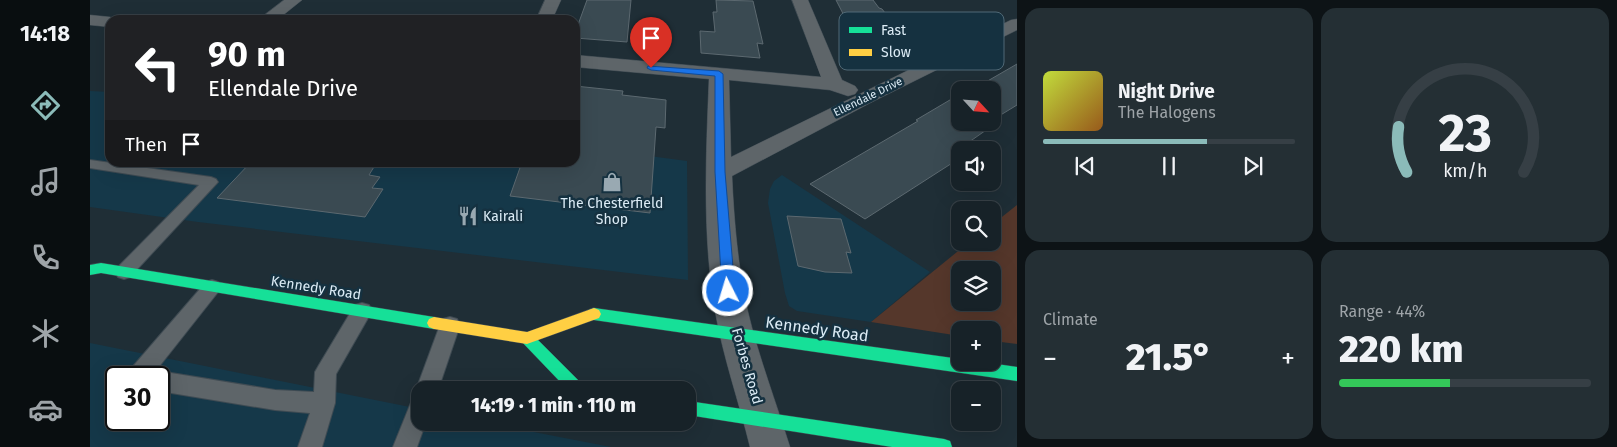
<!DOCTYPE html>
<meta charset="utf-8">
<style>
body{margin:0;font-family:"Fira Sans",sans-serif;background:#242f34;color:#f1f3f6;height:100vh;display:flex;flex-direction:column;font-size:19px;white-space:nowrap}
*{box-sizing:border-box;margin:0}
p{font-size:16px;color:#9ea4a8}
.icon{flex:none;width:28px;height:28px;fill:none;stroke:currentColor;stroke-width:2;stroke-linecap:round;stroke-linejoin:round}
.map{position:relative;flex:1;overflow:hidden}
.sheet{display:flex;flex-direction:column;gap:8px;padding:8px;background:#0d1316;width:600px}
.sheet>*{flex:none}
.top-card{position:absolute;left:15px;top:15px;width:475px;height:152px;border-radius:15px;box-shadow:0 5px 20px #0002,0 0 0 1px #363f45;background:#202124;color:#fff;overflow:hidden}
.needle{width:32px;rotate:116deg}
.buttons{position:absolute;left:861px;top:81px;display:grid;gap:10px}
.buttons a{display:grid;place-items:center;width:50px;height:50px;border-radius:10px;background:#172228;box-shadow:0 5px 20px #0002,0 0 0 1px #363f45;font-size:25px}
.speed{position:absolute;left:15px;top:366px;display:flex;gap:10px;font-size:25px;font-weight:700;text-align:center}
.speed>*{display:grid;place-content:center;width:65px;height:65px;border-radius:50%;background:#172228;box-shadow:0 5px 20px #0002,0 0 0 1px #363f45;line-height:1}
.speed .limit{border:2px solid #111;border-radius:8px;background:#fff;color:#111}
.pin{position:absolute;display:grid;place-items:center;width:42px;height:42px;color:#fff;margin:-51px -21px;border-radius:50% 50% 50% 0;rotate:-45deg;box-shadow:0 0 5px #0007}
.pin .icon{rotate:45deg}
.me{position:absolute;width:55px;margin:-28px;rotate:355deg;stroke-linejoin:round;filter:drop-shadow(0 0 4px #0008)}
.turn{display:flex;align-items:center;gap:18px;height:105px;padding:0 20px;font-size:22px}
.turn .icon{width:65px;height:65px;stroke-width:2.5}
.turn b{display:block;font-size:35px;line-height:42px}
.then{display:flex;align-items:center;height:48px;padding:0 20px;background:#0003;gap:10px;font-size:19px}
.big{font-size:38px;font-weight:800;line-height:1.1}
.sheet .card{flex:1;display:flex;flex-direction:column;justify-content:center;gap:8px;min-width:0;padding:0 18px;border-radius:15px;background:#242f34}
.sheet .dial{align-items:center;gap:0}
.dial svg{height:130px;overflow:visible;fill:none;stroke:#363f45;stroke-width:7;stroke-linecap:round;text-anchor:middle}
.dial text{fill:#f1f3f6;stroke:none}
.song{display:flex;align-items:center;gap:15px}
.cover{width:60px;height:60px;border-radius:8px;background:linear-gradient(135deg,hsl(70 70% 55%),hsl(30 70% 35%))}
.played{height:5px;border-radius:2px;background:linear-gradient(90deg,#8bbbb9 65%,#363f45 65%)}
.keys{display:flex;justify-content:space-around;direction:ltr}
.heat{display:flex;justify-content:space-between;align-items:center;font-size:28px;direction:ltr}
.charge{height:8px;border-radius:4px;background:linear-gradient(90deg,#34c759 44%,#363f45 0)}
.sheet .tiles{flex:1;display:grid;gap:8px;grid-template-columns:repeat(2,1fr)}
.trip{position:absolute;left:321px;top:381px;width:285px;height:50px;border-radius:15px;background:#172228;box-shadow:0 5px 20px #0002,0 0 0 1px #363f45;font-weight:800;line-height:50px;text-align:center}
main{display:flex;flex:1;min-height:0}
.tab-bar{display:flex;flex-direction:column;width:90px;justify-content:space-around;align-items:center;background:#090e10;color:#9ea4a8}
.tab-bar .icon{width:35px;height:35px}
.tab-bar .current{color:#8bbbb9}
.tab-bar b{font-size:22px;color:#f1f3f6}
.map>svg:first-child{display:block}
.built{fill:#153849;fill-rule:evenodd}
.green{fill:#55372b;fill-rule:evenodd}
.building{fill:#3a4a52;stroke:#5c6970}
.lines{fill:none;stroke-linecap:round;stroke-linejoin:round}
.lane-casing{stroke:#3f4b53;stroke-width:2}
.street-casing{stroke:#3f4b53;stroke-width:1}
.fast-casing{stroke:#3f4b53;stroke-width:1}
.slow-casing{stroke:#3f4b53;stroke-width:1}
.lane{fill:#5e6569;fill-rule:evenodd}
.street{fill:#5e6569;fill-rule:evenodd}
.fast{fill:#16e098;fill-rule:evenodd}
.slow{fill:#ffcf43;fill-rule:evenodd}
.route{fill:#1a73e8;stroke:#114b97}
.labels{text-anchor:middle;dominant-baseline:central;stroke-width:5;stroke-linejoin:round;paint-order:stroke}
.far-street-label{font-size:11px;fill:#dbebf5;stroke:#153140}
.poi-label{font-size:14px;fill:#dbebf5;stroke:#153140}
.street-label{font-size:14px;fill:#dbebf5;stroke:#153140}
.near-street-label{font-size:16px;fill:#dbebf5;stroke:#153140}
.key{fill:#153140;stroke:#506976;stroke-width:1}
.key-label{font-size:14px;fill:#dbebf5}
</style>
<main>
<nav class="tab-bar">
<b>14:18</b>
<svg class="icon current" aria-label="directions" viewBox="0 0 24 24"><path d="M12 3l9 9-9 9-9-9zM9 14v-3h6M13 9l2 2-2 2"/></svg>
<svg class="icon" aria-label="music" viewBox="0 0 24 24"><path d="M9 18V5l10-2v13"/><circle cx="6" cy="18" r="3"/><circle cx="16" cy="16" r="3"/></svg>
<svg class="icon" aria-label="phone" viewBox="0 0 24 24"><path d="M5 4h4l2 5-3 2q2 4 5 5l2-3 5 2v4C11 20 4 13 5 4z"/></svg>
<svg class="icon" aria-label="climate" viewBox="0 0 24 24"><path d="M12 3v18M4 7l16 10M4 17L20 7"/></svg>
<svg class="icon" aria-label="car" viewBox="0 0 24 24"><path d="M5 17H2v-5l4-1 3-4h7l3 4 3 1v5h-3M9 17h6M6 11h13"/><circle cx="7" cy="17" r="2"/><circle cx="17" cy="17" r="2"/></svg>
</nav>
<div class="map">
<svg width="927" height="447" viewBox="0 0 927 447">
<rect width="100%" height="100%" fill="#1f2e36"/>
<!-- built -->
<path class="built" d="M0 91 20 92V162H485V146L597 161 598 280 108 222 0 207Z
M692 175 840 272 781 322 707 311 699 306 695 293 678 203 680 189 684 181Z
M0 343 330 409V422L398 423 521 447H0ZM26 378H69V420H26Z"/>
<!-- green -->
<path class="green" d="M927 205V344L903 341 902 330H870V336L781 322 878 243 902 242 903 224ZM870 270H902V302H870Z"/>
<!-- building -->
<path class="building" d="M497 0H541L537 42 485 38V33Z
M626 0 663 1 673 44 667 43 670 58 611 53 610 31 625 32 623 12H627Z
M746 0H783L789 8 792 9 811 34 793 32 798 39 765 37Z
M927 64V105L904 119 909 121 872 147 877 150H870V158L775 219 720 184 828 121 826 120 870 94V122H902V90H882Z
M485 86 533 91 532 95 576 100 575 128 566 127 560 213 420 196 432 162H485Z
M161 162H287L279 175 290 177 282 188 293 189 275 217 127 198Z
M697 216 751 219 761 253 756 252 762 273 735 272 708 266Z"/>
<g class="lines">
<defs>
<path id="lane" d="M0 160 121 177 126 179 128 182 40 277 34 279 28 277 25 272 28 267 109 185 0 168Z
M122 280 128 282 131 287 128 292 64 373 69 371 185 390 224 392 225 372 229 365 265 305 272 303 279 305 282 311 246 374 245 403 232 447H208L220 413 185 410 69 391V378H37L39 371 116 282Z
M360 317 367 319 370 325 348 390H330V422H336L327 447H303L322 400 330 397 326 390 350 325 353 319Z"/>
<path id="street" d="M194 0H212L187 20H168Z
M455 0H471L462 20H446Z
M702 0H718L752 80 765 86 768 90 765 94 758 96 740 90 639 80 641 157 921 20 927 19V30L782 102 642 176C644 221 648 268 658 312 669 358 686 402 700 447H660C649 402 633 357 625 311 612 235 616 155 619 79L485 67V55L731 77Z
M0 15 20 17 27 20H20V27L0 25Z"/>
<path id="fast" d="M11 263 344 317 349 319 351 323 349 327 344 329 11 273 0 275V265Z
M504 308 870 359V362H893L927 367V381L504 320 499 318 497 314 499 310Z
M437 332 442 334 493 385 495 390H478L432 342 430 338 432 334Z
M598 401 854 439 860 441 862 447H802L598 415Z"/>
<path id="slow" d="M504 308 509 310 511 314 509 318 437 344 344 329 339 327 337 323 339 319 344 317 437 332Z"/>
</defs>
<!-- lane casing -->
<use href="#lane" class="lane-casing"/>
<!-- street casing -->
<use href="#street" class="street-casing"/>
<!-- fast casing -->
<use href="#fast" class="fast-casing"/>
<!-- slow casing -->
<use href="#slow" class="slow-casing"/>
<!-- lane -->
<use href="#lane" class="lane"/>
<!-- street -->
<use href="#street" class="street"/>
<!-- fast -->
<use href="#fast" class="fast"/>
<!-- slow -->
<use href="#slow" class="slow"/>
</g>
<!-- route -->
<path class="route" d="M558 66 629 71 633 74 635 172 645 291 643 294 638 296 634 294 632 291 625 172V76L561 70 557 68Z"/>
<!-- icons -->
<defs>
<symbol id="shop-bare" viewBox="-9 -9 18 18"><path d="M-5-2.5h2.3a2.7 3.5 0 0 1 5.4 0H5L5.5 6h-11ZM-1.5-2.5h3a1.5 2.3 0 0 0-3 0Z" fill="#99a9b2" stroke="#153140" stroke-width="2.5" paint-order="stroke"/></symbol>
<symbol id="restaurant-bare" viewBox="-9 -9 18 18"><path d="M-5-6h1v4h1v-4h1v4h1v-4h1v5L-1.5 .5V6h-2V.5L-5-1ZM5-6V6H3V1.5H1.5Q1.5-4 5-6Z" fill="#99a9b2" stroke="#153140" stroke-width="2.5" paint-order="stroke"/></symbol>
</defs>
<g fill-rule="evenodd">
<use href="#shop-bare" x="508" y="168" width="28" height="28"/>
<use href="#restaurant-bare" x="364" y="202" width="28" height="28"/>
</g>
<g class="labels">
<!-- far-street labels -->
<g class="far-street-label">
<text transform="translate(778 97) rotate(-26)">Ellendale Drive</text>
</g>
<!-- poi labels -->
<g class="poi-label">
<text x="522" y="203">The Chesterfield<tspan x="522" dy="16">Shop</tspan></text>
<text x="393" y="216" text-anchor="start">Kairali</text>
</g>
<!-- street labels -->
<g class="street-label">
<text transform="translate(226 288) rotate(9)">Kennedy Road</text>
<text transform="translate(657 366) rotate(74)">Forbes Road</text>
</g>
<!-- near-street labels -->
<g class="near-street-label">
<text transform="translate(727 329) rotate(8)">Kennedy Road</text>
</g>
</g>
<!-- legend -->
<rect x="749" y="12" width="165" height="58" rx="8" class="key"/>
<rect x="759" y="27" width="23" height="6" fill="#16e098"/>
<rect x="759" y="49" width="23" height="7" fill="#ffcf43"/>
<g class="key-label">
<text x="791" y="35">Fast</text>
<text x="791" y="57">Slow</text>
</g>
</svg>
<div class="buttons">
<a><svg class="needle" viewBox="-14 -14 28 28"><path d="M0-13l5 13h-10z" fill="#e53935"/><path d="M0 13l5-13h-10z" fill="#9ea4a8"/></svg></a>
<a><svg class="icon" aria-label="sound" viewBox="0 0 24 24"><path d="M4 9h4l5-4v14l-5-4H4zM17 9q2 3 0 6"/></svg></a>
<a><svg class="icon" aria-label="search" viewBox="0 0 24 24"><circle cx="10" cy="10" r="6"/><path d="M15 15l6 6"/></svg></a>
<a><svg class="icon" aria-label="layers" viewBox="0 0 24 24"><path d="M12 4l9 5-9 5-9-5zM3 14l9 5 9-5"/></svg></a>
<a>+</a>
<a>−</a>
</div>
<div class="speed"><div class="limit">30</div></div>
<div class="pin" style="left:561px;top:68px;background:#d93025"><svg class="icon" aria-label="arrive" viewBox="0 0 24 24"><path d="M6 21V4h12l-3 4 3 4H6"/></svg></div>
<svg class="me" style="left:638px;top:291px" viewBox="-20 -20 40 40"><circle r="17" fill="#1a73e8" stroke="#fff" stroke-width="3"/><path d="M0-11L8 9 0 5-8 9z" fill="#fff"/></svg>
<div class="trip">14:19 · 1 min · 110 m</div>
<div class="top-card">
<div class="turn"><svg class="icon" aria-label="left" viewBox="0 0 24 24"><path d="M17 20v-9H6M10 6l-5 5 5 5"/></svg><div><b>90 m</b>Ellendale Drive</div></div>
<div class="then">Then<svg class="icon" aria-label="arrive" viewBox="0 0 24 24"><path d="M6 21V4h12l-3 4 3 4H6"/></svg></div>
</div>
</div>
<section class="sheet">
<div class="tiles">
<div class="card">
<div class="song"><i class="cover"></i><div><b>Night Drive</b><p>The Halogens</p></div></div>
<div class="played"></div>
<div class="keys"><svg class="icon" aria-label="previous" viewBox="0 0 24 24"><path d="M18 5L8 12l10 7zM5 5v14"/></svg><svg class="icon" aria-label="pause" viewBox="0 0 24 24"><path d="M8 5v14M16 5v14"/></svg><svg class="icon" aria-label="next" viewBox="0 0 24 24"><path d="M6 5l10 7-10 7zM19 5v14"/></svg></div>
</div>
<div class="card dial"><svg viewBox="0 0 100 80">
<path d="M14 69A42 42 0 1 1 86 69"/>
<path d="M14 69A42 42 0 0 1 9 41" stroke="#8bbbb9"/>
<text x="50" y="56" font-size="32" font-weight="700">23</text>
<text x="50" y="72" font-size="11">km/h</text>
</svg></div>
<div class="card"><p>Climate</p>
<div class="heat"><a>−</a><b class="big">21.5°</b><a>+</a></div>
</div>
<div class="card"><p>Range · 44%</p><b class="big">220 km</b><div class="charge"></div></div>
</div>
</section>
</main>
